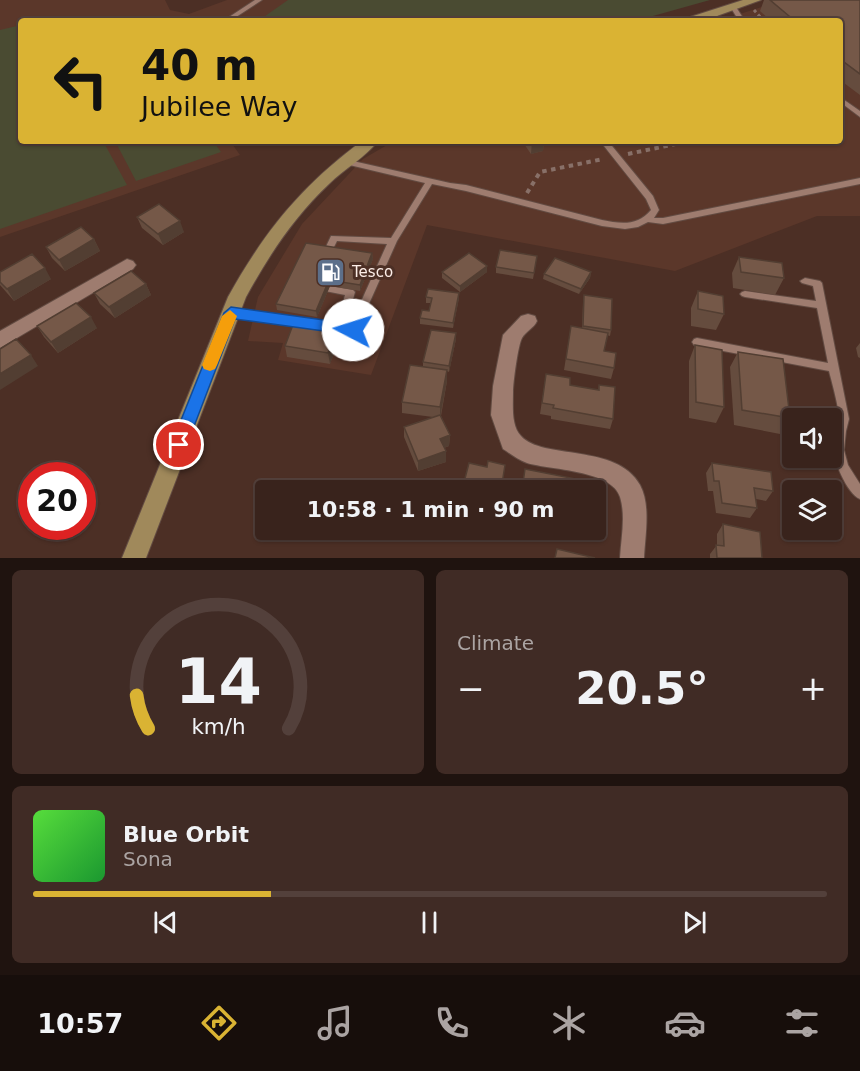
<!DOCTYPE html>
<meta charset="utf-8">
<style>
body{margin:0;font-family:"DejaVu Sans",sans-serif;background:#402b25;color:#f1f3f6;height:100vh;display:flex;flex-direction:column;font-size:22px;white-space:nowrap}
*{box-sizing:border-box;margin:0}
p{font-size:20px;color:#aba4a3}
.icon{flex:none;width:33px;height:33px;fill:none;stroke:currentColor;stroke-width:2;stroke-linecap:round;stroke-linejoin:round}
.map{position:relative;height:558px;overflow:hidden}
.details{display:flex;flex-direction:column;gap:12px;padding:12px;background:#1f130f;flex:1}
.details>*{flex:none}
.guide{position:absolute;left:18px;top:18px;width:825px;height:126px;border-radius:6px;box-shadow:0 2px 4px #0004,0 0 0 2px #53403b;background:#dab333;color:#111;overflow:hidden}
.buttons{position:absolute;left:782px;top:408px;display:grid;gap:12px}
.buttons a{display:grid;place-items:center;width:60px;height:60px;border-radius:6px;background:#39231c;box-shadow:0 2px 4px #0004,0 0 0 2px #53403b;font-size:30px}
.speed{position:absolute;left:18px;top:462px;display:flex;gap:12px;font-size:30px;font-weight:700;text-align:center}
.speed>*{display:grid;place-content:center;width:78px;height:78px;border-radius:50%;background:#39231c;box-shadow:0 2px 4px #0004,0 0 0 2px #53403b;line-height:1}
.speed .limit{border:9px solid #d22;background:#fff;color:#111}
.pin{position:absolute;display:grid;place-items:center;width:51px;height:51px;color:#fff;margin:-26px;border:3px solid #fff;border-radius:50%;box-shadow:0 2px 6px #0007}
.me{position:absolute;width:66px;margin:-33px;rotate:275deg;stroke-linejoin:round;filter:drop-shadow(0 0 4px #0008)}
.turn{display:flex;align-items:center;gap:21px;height:126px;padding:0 24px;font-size:27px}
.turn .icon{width:78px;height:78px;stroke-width:2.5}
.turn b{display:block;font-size:42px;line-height:51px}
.big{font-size:45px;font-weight:800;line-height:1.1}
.details .tile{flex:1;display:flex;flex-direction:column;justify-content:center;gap:9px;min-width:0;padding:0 21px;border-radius:9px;background:#402b25}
.details .dial{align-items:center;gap:0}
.dial svg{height:156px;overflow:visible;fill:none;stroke:#53403b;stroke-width:7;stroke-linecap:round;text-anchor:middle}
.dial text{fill:#f1f3f6;stroke:none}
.song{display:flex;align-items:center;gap:18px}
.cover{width:72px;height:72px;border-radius:9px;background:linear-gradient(135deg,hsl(110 70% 55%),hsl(130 70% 35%))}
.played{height:6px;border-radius:3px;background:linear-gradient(90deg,#dab333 30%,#53403b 30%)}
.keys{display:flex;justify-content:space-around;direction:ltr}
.heat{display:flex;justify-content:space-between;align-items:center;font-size:33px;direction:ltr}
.details .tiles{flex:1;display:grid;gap:12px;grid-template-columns:1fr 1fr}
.tile:last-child{grid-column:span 2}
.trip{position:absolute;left:255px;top:480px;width:351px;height:60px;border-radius:6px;background:#39231c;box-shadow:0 2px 4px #0004,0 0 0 2px #53403b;font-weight:800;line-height:60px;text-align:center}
.tab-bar{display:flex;height:96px;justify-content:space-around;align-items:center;background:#170e0b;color:#aba4a3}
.tab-bar .icon{width:42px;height:42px}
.tab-bar .on{color:#dab333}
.tab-bar b{font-size:27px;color:#f1f3f6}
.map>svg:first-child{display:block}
.built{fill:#5b372a}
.green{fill:#4a4b32}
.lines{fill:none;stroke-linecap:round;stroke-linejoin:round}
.lane-casing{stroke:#624b42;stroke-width:2}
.street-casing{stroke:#624b42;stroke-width:2}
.secondary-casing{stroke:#624b42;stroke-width:2}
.path-far1{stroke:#887068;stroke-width:3;stroke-dasharray:3 3;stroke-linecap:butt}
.path{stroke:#887068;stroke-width:4;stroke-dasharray:4.5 4.5;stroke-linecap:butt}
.lane{fill:#9e7c6f;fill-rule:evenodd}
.street{fill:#9e7c6f;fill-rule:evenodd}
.secondary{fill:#a0895b;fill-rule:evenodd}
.wall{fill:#654c3e}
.shaded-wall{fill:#523e32}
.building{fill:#755848;stroke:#523e32;stroke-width:1.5}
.route{fill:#1a73e8;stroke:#114b97;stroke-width:1.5}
.slow{fill:#f59e0b}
.labels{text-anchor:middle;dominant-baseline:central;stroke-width:6;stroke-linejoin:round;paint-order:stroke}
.poi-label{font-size:15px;fill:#fdeee8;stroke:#4c2f25;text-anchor:start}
</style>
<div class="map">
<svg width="860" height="558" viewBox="0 0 860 558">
<rect width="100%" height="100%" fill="#4c2f25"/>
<!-- built -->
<path class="built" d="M0 0H165L170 10 189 14 227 0H290L262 21H21V141H230L240 155 0 237Z
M860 0V216H817L675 271 427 225 371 375 278 360 283 343 248 341 258 297 302 224 363 159 394 141H840V21H718L765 6Z"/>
<!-- green -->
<path class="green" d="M288 0H710L635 21H258Z
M21 25V141H103L127 185 0 229V30Z
M115 141H213L221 152 136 181Z"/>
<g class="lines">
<defs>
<path id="lane" d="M255 0H262L230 21H223Z
M734 6 736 7 745 21H739L731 8Z
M711 14H715L726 21H719L711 16Z
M840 97 860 111V117L840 102Z
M600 141H608L653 196 659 210 654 218H663L860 178V184L663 224 648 222 638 227 625 229 602 226 466 191 432 184 397 241 356 333 340 334 324 331 322 328 324 325H337L345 295 315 289 313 287 315 285 318 284 353 290 355 292 346 326H350L387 244 337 241 329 257H323L322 255 331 236 391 238 425 183 341 163V159H344L450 183 466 185 602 220C621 224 638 226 651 210L646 199Z
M805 278 820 281 822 283 849 419 846 431 844 450 848 465 860 484V499C846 493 831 456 833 441 834 433 838 426 839 418 839 407 832 383 829 371L697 346 694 345 692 342 694 339 697 338 828 363 817 308 745 297 742 296 740 294 742 292 745 291 816 301 813 286 802 283 800 281Z
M231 309 304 320 307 321 309 324 307 327 304 328 231 317 228 316 226 313 228 310Z"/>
<path id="street" d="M127 259 133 261 136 265 133 269 0 348V331Z
M528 314 535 316 537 321C534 328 526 331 522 338 518 345 513 383 513 392 513 406 511 426 521 436 542 460 617 443 640 485 651 505 645 536 644 558H620C621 539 626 516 620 497 612 470 550 470 527 463 518 460 511 454 503 449L491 415 493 386 503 335 521 316Z"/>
<path id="secondary" d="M743 0H761L703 21H685L687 18Z
M362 141H378C366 157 344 169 329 184 294 217 269 255 246 297L146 558H122L228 297C264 232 302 185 362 141Z"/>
</defs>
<!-- lane casing -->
<use href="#lane" class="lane-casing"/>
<!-- street casing -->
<use href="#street" class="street-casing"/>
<!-- secondary casing -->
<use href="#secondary" class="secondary-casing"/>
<!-- path-far1 -->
<path class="path-far1" d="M754 10 764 21
M683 143 692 141"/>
<!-- path -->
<path class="path" d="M628 154 690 141
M527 193 540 172 603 159"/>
<!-- lane -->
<use href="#lane" class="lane"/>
<!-- street -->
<use href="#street" class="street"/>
<!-- secondary -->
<use href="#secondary" class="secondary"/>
</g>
<!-- wall -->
<path class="wall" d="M764 0H860V95L840 80V21H771L760 11Z
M522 141H544L543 151 531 154Z
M137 217 184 232 163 245 142 228Z
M94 239 100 251 65 271 52 258 46 247Z
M372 253 373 259 360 291 330 286 317 317 277 310 276 304Z
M537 256 533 279 496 273V267Z
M739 257 784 278 775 295 733 288 732 273Z
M487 266V272L460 292 442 278V272Z
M0 272 51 279 14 301 0 285Z
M591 272 590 278 579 294 543 279 544 274Z
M146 284 151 295 115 318 100 304 94 293Z
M698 291 724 314 716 330 691 326V308Z
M459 293V298L453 328 420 324V318L429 311 431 303H426V297Z
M584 295 611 330 610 336 607 335 604 351 614 368 611 379 564 370 571 326 582 328 583 301Z
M37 326 97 328 58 353 44 337Z
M337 328 339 340 330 364 287 357 285 346Z
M456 333V339L449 372 447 371V381L441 416 450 435 449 446 444 448 446 462 418 471 404 437V427L433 417 402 413V402L423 367V362Z
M860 343V358L858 357 856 348Z
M695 345 724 407 716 423 689 418V361Z
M738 352 790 418 780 434 734 425 730 367Z
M546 374 570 385 598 390 599 385 613 419 610 429 551 419V416L540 414Z
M712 463 773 491 766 501 756 499 757 508 750 518 716 513 713 491H708L706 473Z
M723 524 762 558H710V554L717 545V534Z
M548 530H578L576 535Z"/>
<!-- shaded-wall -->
<path class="shaded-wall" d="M532 141H544L543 151 531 154Z
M180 221 184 232 163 245 158 234Z
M94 239 100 251 65 271 59 260Z
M372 253 373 259 360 291V285Z
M487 266V272L460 292V286Z
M45 268 51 279 14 301 7 289Z
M591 272 590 278 579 294 581 289Z
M329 280 330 286 317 317 316 311Z
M146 284 151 295 115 318 109 307Z
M459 293V298L453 328V323Z
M91 317 97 328 58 353 51 342Z
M337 328 339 340 330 364 328 353Z
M456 333V339L449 372V366Z
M31 355 38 366 0 390V374Z
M447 370V381L440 418V407Z
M450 435 449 446 440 449V439Z
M446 451V462L418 471V461Z"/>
<!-- building -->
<path class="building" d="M770 0H860V74L840 59V21H795Z
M159 204 180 221 158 234 137 217Z
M81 227 94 239 59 260 46 247Z
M306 243 372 253 360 285 329 280 316 311 276 304Z
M500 250 537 256 534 273 496 267Z
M469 253 487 266 460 286 442 272Z
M32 254 45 268 7 289 0 282V272Z
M739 257 782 263 784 278 741 272Z
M555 258 591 272 581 289 544 274Z
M131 271 146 284 109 307 94 293Z
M428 289 459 293 453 323 420 318 422 310 429 311 432 298 426 297Z
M698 291 723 296 724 314 698 309Z
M584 295 612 299 611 330 583 326Z
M76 303 91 317 51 342 37 326Z
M294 322 337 328 328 353 285 346Z
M571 326 608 333 604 351 616 353 614 368 566 359Z
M431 330 456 333 449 366 423 362Z
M16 339 31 355 0 374V349Z
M695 345 722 350 724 407 696 402Z
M738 352 783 359 790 418 742 410Z
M410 365 447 370 440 407 402 402Z
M546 374 570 378V385L599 390V385L615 387 613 419 553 408 554 405 542 403Z
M440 415 450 435 440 439 446 451 418 461 404 427Z
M488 461 505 465 501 490H462L469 463 487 467Z
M712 463 771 472 773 491 754 488 757 508 722 503 719 481H714Z
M525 469 576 479 575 490H522Z
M723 524 760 532 762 558H717L716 545 724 546Z
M557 549 595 558H555Z"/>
<!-- route -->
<path class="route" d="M231 307 353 324 358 326 360 330 358 334 353 335 235 319 185 450 179 452 173 450 171 445 224 313Z"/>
<!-- slow -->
<path class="slow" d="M230 310 237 316 217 365 215 369 210 371 204 369 202 365 222 316Z"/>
<!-- icons -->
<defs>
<symbol id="fuel-square" viewBox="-11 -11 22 22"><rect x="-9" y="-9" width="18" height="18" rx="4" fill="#5c6f8a" stroke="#4c2f25"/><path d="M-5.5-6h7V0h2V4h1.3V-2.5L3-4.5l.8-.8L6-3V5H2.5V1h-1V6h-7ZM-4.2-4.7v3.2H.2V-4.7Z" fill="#fff"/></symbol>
</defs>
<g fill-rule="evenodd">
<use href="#fuel-square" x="314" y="256" width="33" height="33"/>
</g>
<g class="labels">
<!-- poi labels -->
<g class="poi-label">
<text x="352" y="272">Tesco</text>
</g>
</g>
</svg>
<div class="buttons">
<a><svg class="icon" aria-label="sound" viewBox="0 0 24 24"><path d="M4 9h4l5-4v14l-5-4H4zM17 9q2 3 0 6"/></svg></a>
<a><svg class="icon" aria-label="layers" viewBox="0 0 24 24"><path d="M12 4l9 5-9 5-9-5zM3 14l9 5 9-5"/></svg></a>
</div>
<div class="speed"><div class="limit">20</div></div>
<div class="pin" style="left:179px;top:445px;background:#d93025"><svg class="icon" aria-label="arrive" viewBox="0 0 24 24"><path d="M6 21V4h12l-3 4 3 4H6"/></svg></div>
<svg class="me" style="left:353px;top:330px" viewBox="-20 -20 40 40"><circle r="19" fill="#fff"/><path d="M0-13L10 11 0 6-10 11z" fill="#1a73e8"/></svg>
<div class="trip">10:58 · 1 min · 90 m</div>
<div class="guide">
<div class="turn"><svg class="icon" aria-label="left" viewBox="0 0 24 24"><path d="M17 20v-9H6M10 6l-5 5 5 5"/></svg><div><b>40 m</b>Jubilee Way</div></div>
</div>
</div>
<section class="details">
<div class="tiles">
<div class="tile dial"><svg viewBox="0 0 100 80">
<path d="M14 69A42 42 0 1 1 86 69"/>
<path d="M14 69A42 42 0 0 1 8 52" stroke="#dab333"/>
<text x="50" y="56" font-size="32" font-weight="700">14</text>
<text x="50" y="72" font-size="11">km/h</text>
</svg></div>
<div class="tile"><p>Climate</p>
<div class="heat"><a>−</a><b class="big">20.5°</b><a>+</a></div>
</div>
<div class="tile">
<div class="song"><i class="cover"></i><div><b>Blue Orbit</b><p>Sona</p></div></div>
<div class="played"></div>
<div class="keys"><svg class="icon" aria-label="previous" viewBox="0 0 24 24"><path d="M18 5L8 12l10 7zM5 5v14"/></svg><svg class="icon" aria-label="pause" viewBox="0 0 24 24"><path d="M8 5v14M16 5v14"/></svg><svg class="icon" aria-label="next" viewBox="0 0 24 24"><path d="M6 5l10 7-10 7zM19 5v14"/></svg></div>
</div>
</div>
</section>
<nav class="tab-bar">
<b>10:57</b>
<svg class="icon on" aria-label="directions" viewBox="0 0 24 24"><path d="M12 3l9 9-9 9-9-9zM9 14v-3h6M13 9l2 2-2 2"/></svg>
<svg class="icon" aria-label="music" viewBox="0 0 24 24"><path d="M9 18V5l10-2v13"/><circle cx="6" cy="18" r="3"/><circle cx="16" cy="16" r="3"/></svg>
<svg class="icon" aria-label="phone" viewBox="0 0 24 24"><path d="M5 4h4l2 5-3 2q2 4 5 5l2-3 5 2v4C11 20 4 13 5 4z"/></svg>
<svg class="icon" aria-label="climate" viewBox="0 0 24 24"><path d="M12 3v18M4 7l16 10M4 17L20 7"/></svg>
<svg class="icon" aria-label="car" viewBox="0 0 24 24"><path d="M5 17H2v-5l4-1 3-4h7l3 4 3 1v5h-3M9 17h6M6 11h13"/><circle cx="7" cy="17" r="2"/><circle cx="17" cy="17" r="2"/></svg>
<svg class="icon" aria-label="filters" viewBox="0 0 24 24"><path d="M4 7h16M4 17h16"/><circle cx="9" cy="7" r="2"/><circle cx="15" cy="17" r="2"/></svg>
</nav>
